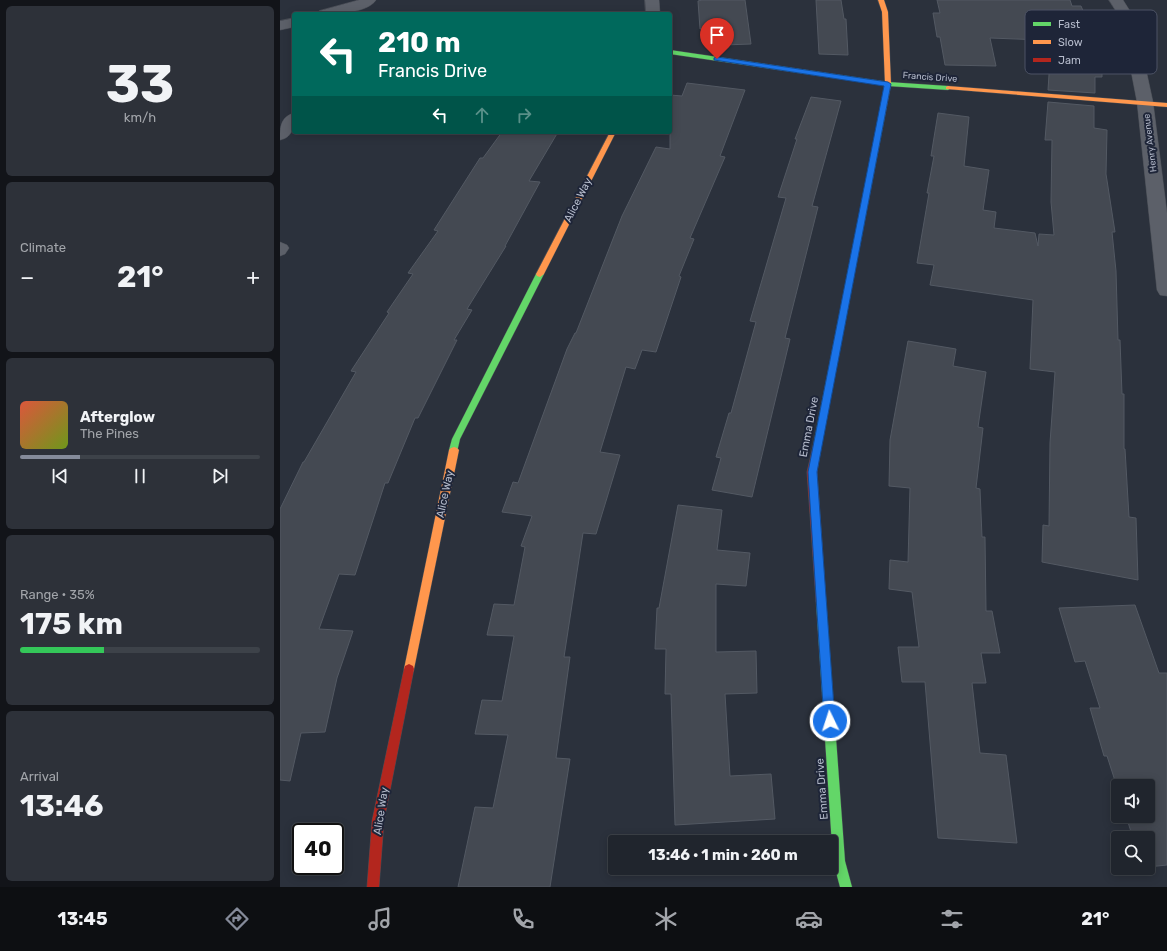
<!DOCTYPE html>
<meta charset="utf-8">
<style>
body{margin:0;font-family:Rubik,sans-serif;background:#2d3139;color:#f1f3f6;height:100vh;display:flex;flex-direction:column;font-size:15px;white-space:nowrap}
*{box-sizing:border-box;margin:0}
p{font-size:13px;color:#a2a5aa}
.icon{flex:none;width:22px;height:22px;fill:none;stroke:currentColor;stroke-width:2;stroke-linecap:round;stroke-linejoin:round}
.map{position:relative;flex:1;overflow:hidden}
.details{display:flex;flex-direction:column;gap:6px;padding:6px;background:#121419;width:280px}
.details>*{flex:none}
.hud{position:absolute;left:12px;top:12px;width:380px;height:122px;border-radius:4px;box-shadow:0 2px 10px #0003,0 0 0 1px #3d4249;background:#00695c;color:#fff;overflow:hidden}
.tools{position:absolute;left:831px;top:779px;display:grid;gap:8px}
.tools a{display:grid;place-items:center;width:44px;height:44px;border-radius:4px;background:#20252d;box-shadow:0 2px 10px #0003,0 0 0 1px #3d4249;font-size:20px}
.speed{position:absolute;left:12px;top:823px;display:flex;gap:8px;font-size:20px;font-weight:700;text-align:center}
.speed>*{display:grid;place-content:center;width:52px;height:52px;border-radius:50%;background:#20252d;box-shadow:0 2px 10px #0003,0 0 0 1px #3d4249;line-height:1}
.speed .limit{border:2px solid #111;border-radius:6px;background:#fff;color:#111}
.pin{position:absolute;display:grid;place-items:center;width:34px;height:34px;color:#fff;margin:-41px -17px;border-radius:50% 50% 50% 0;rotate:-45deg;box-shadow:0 0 4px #0007}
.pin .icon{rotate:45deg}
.me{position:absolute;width:44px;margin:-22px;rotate:356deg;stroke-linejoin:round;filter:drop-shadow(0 0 3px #0008)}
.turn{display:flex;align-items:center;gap:14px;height:84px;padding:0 20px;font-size:18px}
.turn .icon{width:52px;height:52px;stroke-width:2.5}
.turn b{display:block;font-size:28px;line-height:34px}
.lanes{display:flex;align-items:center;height:38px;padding:0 20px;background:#0003;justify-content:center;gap:20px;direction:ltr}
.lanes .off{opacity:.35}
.big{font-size:30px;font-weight:700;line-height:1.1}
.details .widget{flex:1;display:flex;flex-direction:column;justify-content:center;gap:6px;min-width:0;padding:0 14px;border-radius:6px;background:#2d3139}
.details .dial{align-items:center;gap:0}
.dial b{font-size:52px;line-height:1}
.song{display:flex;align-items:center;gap:12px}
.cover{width:48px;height:48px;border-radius:6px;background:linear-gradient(135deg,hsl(10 70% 55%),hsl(80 70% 35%))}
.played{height:4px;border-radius:2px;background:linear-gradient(90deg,#858b9a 25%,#3d4249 25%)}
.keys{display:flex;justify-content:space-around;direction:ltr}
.heat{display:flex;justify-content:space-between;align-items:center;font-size:22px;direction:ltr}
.charge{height:6px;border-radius:3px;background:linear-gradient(90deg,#34c759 35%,#3d4249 0)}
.trip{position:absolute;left:328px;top:835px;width:230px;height:40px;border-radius:4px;background:#20252d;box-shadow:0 2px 10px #0003,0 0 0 1px #3d4249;font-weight:700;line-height:40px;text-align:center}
.tabs{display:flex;height:64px;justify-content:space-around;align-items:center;background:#0d0f12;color:#a2a5aa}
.tabs .icon{width:28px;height:28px}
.tabs .selected{color:#858b9a}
.tabs b{font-size:18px;color:#f1f3f6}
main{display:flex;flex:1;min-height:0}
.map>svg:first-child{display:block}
.building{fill:#444952;stroke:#535963}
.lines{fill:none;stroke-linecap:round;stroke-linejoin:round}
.lane-casing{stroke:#484c54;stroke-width:1}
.street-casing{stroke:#484c54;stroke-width:1}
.fast-casing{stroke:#484c54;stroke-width:1}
.slow-casing{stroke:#484c54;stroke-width:1}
.jam-casing{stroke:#484c54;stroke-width:1}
.lane{fill:#5c6069;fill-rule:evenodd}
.street{fill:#5c6069;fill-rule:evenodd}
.fast{fill:#63d668;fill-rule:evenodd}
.slow{fill:#ff974d;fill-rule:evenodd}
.jam{fill:#b3261e;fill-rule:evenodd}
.route{fill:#1a73e8;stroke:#114b97}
.labels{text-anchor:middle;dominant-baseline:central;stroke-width:4;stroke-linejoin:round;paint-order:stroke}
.far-street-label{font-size:9px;fill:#b6bccc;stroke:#1e2538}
.street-label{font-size:11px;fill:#b6bccc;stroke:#1e2538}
.key{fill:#1e2538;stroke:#4c5264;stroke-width:1}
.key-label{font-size:11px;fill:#b6bccc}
</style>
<main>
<section class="details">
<div class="widget dial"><b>33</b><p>km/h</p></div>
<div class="widget"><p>Climate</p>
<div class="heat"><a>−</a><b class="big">21°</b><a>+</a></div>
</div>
<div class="widget">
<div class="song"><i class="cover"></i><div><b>Afterglow</b><p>The Pines</p></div></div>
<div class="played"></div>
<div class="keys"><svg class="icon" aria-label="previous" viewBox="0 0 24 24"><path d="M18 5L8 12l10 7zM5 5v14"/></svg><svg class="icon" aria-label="pause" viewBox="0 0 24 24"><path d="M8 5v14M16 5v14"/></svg><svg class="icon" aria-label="next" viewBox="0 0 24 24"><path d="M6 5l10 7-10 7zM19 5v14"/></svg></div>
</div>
<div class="widget"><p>Range · 35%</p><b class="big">175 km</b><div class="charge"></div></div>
<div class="widget"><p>Arrival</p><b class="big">13:46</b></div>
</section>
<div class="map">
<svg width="887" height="887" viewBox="0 0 887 887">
<rect width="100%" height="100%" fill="#2b313c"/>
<!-- building -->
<path class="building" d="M422 0H465L471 44 444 45 442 29H420L418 1Z
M536 0H561L564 19H566L568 55 539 54Z
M657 0H790L792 6H801L822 55V77H815V93L768 90 771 44 762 43V40L710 38 716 66 665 65 660 37H657L653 13H660Z
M407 83 465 90 440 156 445 157 410 238 414 239 399 276 401 277 376 352 362 350 355 369 346 367 320 452 340 455 316 534 303 533 284 657H290L276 758 290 759 270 887H178L195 807 213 808 228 735 195 734 202 700 222 701 234 636 207 635 214 604 234 605 245 547 241 546 252 516 222 512 233 482 238 483 287 349 295 333H296L342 216 376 147 390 149V95L402 96Z
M531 97 561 101 532 206 538 207 505 338 510 339 472 497 432 490 441 458 436 457 449 413H451L476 322 470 321 506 198 498 197 517 139H515Z
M768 102 814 106V128L827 130 826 174 835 232H832L836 271 838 340H840L842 394H844V449H845L849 517 856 518 858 580 762 562 763 525 769 526 770 443 775 372 750 369 753 300 650 285 654 265 637 263 649 193H647L654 156H651L658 113 689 117 684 166 709 170 703 210 716 212 714 228 755 233 758 246 759 234 774 235 771 202 772 140H765Z
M222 132H278L249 181 260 182 225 246H226L187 309 192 310 174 340H177L138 418H135L108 483H105L75 575 59 574 39 629 73 631 57 678 45 732 21 733 10 781 0 780V509L23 462H24L76 372 71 371 109 313 107 312 133 274 128 273 158 231 154 230 200 158H203Z
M628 341 676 349 673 366 706 372 698 427 703 428 696 488 700 489 702 537H705L706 611H712L720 653H701L706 683H692L700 753 726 755 737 843 658 838 645 682H622L618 647H639L632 592 609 589 610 560 628 562 630 488 609 486 610 440Z
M398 505 442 510 437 550 470 553 466 586 436 584V652L476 651 477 693 445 694 450 776 491 774 495 819 395 825 391 694H385L386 649H375L377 608H379Z
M855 605 879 673H887V865L868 867V838H853L846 816H868V786H838V790L827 756H824L810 708H820L805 661 795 662 779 608Z"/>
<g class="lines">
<defs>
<path id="lane" d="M0 242 7 245 9 248 5 254 0 256Z"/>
<path id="street" d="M79 0H96C87 14 52 14 37 14L39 11Z
M365 0H379L380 14H366Z
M829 0H843L855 19 873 102 887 213V296L880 295 877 290 857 102 841 19Z
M14 18V27L0 30V21Z
M14 113C14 125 14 137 0 140 0 128 0 117 14 113Z"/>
<path id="fast" d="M390 50 608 82 668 86 671 88 668 90 608 86 390 54Z
M602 113 605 115 542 442 541 444H535L534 442 599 115Z
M260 271 264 274 180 439 177 452H171L169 450 172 439 256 274Z
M541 597 545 598 546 601 565 861 572 887H560L553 861 536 601 537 598Z"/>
<path id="slow" d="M598 0H604L608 12 611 84 605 115 602 117 599 115 605 84 602 12Z
M668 86 887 103V107L666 89V87Z
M330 132H336L264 274 260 277 257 276 256 274Z
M174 447 177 448 179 450 134 669 133 672 129 674 125 672 124 669 169 450 171 448Z"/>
<path id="jam" d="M538 439 541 440 542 442 537 472 546 601 545 604 541 605 537 604 536 601 527 472 534 442 535 440Z
M129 664 133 666 134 669 104 821 99 887H87L92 821 124 669 125 666Z"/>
</defs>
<!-- lane casing -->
<use href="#lane" class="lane-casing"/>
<!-- street casing -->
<use href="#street" class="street-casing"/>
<!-- fast casing -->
<use href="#fast" class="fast-casing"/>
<!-- slow casing -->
<use href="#slow" class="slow-casing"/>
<!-- jam casing -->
<use href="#jam" class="jam-casing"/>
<!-- lane -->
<use href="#lane" class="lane"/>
<!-- street -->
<use href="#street" class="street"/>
<!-- fast -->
<use href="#fast" class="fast"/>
<!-- slow -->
<use href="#slow" class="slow"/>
<!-- jam -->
<use href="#jam" class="jam"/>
</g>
<!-- route -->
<path class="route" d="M437 57 608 82 611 84 537 472 555 721 554 725 550 726 546 725 544 721 528 472 604 86 434 60V58Z"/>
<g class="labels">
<!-- far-street labels -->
<g class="far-street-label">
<text transform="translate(650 77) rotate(4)">Francis Drive</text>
<text transform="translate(870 143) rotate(-97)">Henry Avenue</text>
</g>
<!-- street labels -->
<g class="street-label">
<text transform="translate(298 200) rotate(-63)">Alice Way</text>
<text transform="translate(529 427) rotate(-79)">Emma Drive</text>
<text transform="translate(165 494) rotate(-78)">Alice Way</text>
<text transform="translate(542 789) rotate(-94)">Emma Drive</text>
<text transform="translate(101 811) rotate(-81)">Alice Way</text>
</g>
</g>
<!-- legend -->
<rect x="745" y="10" width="132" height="64" rx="6" class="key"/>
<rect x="753" y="22" width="18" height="4" fill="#63d668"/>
<rect x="753" y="40" width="18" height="4" fill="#ff974d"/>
<rect x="753" y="58" width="18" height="4" fill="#b3261e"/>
<g class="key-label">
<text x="778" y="28">Fast</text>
<text x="778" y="46">Slow</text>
<text x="778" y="64">Jam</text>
</g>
</svg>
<div class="tools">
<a><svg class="icon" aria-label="sound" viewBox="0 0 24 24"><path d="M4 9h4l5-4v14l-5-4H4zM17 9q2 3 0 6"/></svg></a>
<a><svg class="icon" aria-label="search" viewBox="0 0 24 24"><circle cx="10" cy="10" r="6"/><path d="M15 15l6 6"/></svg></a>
</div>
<div class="speed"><div class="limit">40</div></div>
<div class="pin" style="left:437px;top:59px;background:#d93025"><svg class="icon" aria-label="arrive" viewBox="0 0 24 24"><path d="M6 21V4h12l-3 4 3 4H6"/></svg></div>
<svg class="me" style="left:550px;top:721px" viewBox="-20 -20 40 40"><circle r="17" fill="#1a73e8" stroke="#fff" stroke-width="3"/><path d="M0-11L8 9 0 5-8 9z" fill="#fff"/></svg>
<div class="trip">13:46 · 1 min · 260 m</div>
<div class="hud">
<div class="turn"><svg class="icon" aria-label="left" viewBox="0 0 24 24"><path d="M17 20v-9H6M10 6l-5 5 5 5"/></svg><div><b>210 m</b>Francis Drive</div></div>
<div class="lanes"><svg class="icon" aria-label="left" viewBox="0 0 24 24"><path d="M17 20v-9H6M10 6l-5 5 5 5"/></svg><svg class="icon off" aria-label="ahead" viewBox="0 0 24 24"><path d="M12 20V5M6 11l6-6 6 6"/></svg><svg class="icon off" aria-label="right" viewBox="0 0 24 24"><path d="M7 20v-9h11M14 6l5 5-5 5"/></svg></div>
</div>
</div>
</main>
<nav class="tabs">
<b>13:45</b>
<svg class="icon selected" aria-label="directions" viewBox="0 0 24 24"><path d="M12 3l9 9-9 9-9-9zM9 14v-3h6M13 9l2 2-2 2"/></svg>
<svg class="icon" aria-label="music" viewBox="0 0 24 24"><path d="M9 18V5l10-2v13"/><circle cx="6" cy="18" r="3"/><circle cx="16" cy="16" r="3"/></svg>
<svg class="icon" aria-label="phone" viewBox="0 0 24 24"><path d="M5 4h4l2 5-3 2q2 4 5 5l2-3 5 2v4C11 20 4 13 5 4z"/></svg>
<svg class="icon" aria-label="climate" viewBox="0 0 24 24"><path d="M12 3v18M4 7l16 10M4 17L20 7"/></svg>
<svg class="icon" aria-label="car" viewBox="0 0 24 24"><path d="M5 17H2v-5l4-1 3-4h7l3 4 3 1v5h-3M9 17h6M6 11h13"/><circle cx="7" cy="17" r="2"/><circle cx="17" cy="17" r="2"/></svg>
<svg class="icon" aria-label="filters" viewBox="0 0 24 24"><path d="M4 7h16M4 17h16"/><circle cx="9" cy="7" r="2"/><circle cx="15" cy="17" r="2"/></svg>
<b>21°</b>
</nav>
